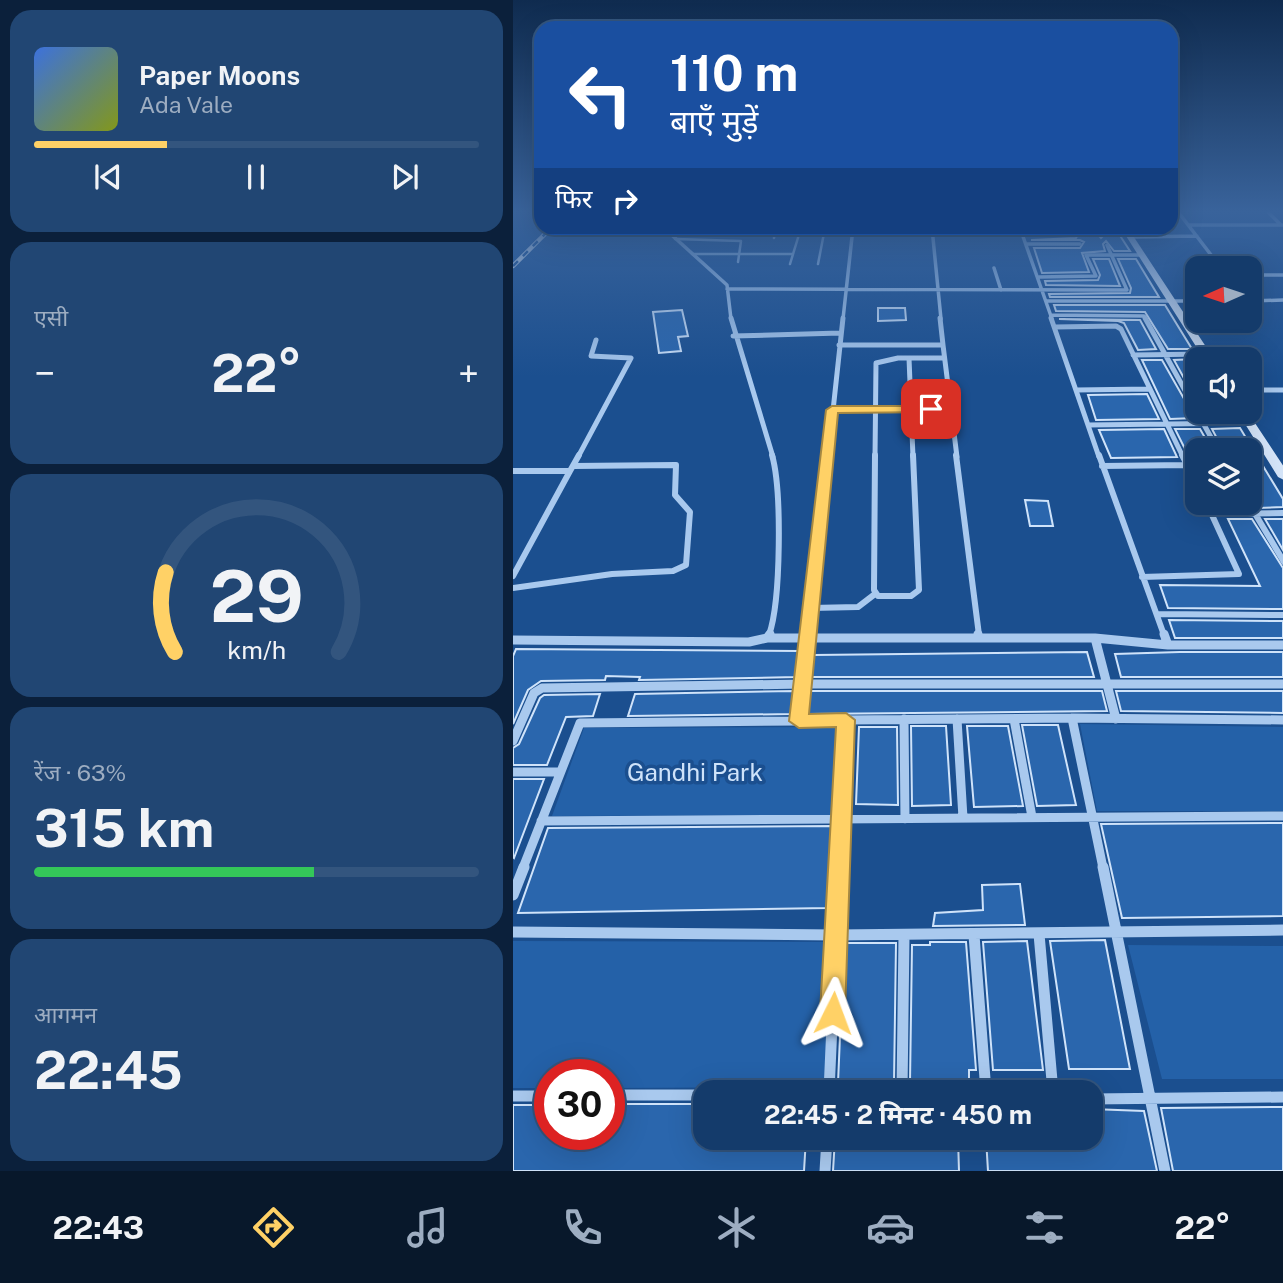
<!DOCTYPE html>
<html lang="hi">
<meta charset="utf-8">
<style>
body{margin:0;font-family:"Public Sans","Noto Sans Devanagari",sans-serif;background:#214673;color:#f1f3f6;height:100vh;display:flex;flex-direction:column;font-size:26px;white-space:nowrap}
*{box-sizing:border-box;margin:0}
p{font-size:23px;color:#9dadc1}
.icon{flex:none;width:38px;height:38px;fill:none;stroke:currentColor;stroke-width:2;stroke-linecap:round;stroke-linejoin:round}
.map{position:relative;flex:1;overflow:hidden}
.side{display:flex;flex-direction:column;gap:10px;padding:10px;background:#0b203b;width:513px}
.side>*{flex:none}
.hud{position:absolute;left:21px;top:21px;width:644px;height:214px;border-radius:21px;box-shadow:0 7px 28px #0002,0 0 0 2px #33557e;background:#1a4fa0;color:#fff;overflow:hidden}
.needle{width:46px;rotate:267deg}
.tools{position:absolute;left:672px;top:256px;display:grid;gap:14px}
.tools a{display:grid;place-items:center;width:77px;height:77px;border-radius:14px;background:#143b6b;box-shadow:0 7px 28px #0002,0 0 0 2px #33557e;font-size:35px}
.speed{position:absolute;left:21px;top:1059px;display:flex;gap:14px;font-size:35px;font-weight:700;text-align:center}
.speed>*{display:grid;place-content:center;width:91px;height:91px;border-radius:50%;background:#143b6b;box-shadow:0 7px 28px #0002,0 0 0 2px #33557e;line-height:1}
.speed .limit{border:10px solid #d22;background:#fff;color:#111}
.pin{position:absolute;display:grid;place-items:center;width:60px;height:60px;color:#fff;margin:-30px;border-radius:14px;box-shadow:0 4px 10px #0006}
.me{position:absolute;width:77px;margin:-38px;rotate:3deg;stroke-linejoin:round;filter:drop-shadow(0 0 5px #0008)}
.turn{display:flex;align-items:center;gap:24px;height:147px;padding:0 21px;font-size:32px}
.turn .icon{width:91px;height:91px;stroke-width:2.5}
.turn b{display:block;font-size:49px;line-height:60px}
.then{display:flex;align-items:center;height:66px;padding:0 21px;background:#0003;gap:14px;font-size:26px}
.big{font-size:52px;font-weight:700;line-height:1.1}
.side .tile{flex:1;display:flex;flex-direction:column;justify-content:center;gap:10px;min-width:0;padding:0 24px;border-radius:21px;background:#214673}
.side .dial{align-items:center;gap:0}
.dial svg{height:182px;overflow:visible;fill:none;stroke:#33557e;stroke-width:7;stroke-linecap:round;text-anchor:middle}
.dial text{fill:#f1f3f6;stroke:none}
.song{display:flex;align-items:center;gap:21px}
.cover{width:84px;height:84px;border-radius:10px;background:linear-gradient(135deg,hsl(220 70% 55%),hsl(70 70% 35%))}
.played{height:7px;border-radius:4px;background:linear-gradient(90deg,#ffd166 30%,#33557e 30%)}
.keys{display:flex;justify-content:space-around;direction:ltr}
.heat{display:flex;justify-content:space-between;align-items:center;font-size:38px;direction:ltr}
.charge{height:10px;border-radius:5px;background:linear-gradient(90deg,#34c759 63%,#33557e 0)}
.trip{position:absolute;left:180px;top:1080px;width:410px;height:70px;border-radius:21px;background:#143b6b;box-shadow:0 7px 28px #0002,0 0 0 2px #33557e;font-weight:700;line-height:70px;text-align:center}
.dock{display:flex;height:112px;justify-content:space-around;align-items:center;background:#08182b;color:#9dadc1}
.dock .icon{width:49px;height:49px}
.dock .selected{color:#ffd166}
.dock b{font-size:32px;color:#f1f3f6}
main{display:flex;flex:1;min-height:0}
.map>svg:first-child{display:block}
.green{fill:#2461a8}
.building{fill:#2a66ad;stroke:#cfe3fa;stroke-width:2}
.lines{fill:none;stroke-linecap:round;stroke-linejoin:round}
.lane{stroke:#a9c9ee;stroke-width:2.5}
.street-far4{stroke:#a9c9ee;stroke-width:3.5}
.street-far3{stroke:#a9c9ee;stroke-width:5}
.street-far2{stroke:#a9c9ee;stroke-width:6}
.street-far1{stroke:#a9c9ee;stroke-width:9}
.street{stroke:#a9c9ee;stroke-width:11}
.secondary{fill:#d6e6fa;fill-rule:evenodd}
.rail-casing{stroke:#fff;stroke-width:4.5}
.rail{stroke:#1b4f8f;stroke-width:2.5;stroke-dasharray:7;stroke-linecap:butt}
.route{fill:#ffd166;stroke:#a68842;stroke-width:2}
.labels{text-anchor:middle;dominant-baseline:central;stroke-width:7;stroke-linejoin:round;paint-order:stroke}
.near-park-label{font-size:24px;fill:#cfe3fa;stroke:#1b4f8f}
</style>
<main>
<section class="side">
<div class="tile">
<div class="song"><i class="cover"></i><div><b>Paper Moons</b><p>Ada Vale</p></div></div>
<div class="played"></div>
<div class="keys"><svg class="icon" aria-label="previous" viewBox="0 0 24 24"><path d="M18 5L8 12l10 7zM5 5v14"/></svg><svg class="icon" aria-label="pause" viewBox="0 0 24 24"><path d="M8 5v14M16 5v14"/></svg><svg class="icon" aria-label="next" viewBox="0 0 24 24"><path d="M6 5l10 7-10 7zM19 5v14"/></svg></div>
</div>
<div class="tile"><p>एसी</p>
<div class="heat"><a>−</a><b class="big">22°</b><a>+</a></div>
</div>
<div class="tile dial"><svg viewBox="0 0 100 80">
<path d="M14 69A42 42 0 1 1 86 69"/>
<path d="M14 69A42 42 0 0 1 10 34" stroke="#ffd166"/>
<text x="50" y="56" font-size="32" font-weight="700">29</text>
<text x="50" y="72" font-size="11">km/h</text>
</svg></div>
<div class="tile"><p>रेंज · 63%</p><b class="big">315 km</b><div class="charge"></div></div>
<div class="tile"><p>आगमन</p><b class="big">22:45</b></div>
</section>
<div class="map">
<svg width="771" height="1171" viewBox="0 0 771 1171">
<rect width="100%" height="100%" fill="#1b4f8f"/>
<!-- green -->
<path class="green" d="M567 724 770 727V811H584Z
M325 727 322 815 39 816 71 728Z
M0 941 314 942V1087L96 1088V1074H37V1088H0Z
M615 945 770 946V1079H649Z"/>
<!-- building -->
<path class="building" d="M513 228H580L588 238 592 234 589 228H602L617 251H601L593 241 590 244 592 251 569 253 576 272 529 273 521 248H567L571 242 567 240H518L563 238 566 233 562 230Z
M580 259H596L607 286 533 285 532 281 585 280 587 275Z
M605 259H623L646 297H537L536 294 617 293 618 288Z
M541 305H652L679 349H655L632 312 543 311Z
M365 308H392L393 320 365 321Z
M169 310 175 336 165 337 168 351 146 353 140 312Z
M546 319 627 320 643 349 625 350 611 323 605 321Z
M684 359V402L661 360Z
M629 360H649L682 418 657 419Z
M634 394 646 419 583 420 575 395Z
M727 428 770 499V507L745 508 737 497V450H710L699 429Z
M651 429 664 457 598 458 586 430Z
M662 429H687L699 450H684V457H676Z
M512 500 535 501 540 526H517Z
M715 519H739L770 568V609L655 608 647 585 747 586Z
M752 519H770V550Z
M656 620 770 621V638H662Z
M3 649 286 651V655L284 677 126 680 127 677 93 676 92 680 28 681 15 690 0 724V656Z
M574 652 581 677H298L301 655Z
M667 652H770V677H608L602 654Z
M282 691 280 714 115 716 122 694Z
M297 691H589L594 711 294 714Z
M603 691H770V713L608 711Z
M87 694 80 716 53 717 34 765H0V748L6 744 27 698 31 695Z
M509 725H545L563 805 524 806Z
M398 726H433L438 805 399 806Z
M454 726H495L510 806 461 807Z
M346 727H384L385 805 343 804Z
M0 779H31L1 858 0 857Z
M770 823V916L609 918 588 824Z
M321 826 316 908 5 913 35 828Z
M507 884 512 925 420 926 422 913 470 910 469 885Z
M592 940 617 1069H556L537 941Z
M514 941 530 1070H480L470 942Z
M417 942H453L463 1070H456V1082H397L399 945H417Z
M331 943H383L381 1083H325Z
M96 1104H192V1138H293L291 1171H0V1105H37V1134H96Z
M770 1107V1171H660L648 1108Z
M578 1109 631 1111 644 1171H475L473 1138H578Z
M322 1138H445L446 1171H320Z"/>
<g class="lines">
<!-- lane -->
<path class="lane" d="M261 238 263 228
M162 239 228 241 225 262
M179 254H280
M277 264 288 228
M305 264 312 228"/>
<!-- street-far4 -->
<path class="street-far4" d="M666 213 708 268
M756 213 768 225
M675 225H769
M151 228 214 285 218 319
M419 228 428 319
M507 228 539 319
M584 228 588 234
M509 233 562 234
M619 237 684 236
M513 244H567
M481 268 488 290
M737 275H771
M526 277 583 276 573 255H628
M214 289 614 290 594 245
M534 301H684
M737 301 771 300
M538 315 631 316 633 319
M330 319 340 228"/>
<!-- street-far3 -->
<path class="street-far3" d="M218 318 260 457
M427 318 430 345
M538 318 586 457
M632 318 705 450
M542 327 603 326 608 329 670 457
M220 336 327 333
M326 345H430L444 457
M620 355 693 354
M396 358 400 457
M563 390 637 389
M737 390H771
M319 410 438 409
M575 425 736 423
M65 457 118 358 78 356 83 340
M315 457 330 318
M362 457 363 363 385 358H431"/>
<!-- street-far2 -->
<path class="street-far2" d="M362 455 361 590 365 596H398L406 590 400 455
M443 455 466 635
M586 455 651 635
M669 455 684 485
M589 466 675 465
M0 471H57L0 576
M57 471 66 455
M735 502 771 562
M698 514 771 513
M629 577 726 574 693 502
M0 588 99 574 160 571 173 565 177 512 162 495 163 465 60 466
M298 608 345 607 362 594
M644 614 771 615
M256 635C268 601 269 490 259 455
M295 635 315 455"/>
<!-- street-far1 -->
<path class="street-far1" d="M465 634 466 638
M651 634 655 645
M254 638H582L655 645H771
M582 638 603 719
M0 640 236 642 254 638 257 634
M391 719 392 819
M444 719 450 818
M501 719 519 817
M333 720 559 718
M286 721 333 720 326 868
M0 741 21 693 29 688 290 684H771
M0 772H47
M28 821 771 816
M10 868 67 723 286 721 296 634
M590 868 559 718 771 720"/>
<!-- street -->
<path class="street" d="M326 867 323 935 771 930
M590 867 652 1171
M0 895 11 867
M0 932 323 935 316 1092
M526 934 540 1092
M461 935 473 1092
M389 1092 391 935
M96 1095H192
M0 1096H37
M578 1099 771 1097
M312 1171 314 1138"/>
<!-- secondary -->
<path class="secondary" d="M608 228H615L701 359H691Z
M724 411H734L771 467V480L765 477Z"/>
<defs>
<path id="rail" d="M0 266 38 228"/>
</defs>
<!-- rail casing -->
<use href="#rail" class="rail-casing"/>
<!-- rail -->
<use href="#rail" class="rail"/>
</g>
<!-- sky -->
<linearGradient id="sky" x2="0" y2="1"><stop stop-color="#0f2b4f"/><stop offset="0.56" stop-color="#39639b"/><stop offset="1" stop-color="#39639b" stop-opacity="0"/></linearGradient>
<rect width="771" height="377" fill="url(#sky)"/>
<!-- route -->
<path class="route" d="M418 406 423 407V412L325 413 296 714 333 713 342 720 332 1013 329 1022 320 1026 311 1022 307 1013 323 727 286 728 276 721 313 410 319 406Z"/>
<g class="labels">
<!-- near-park labels -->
<g class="near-park-label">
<text x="182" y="772">Gandhi Park</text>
</g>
</g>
</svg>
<div class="tools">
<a><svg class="needle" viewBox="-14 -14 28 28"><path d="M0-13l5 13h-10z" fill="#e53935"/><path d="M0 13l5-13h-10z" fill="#9dadc1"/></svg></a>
<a><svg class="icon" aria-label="sound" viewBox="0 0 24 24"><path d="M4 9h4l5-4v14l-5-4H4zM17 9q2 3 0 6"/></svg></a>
<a><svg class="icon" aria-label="layers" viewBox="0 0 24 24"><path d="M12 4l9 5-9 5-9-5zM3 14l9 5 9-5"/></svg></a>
</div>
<div class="speed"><div class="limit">30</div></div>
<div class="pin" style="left:418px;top:409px;background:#d93025"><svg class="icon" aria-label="arrive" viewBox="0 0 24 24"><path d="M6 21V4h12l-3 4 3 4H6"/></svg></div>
<svg class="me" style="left:320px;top:1013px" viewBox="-20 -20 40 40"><path d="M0-17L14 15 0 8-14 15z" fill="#ffd166" stroke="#fff" stroke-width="4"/></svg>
<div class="trip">22:45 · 2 मिनट · 450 m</div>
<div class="hud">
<div class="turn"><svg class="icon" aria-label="left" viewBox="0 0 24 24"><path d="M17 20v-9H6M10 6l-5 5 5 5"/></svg><div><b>110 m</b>बाएँ मुड़ें</div></div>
<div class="then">फिर<svg class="icon" aria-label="right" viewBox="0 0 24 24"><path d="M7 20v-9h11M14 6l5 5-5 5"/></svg></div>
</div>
</div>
</main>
<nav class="dock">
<b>22:43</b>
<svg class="icon selected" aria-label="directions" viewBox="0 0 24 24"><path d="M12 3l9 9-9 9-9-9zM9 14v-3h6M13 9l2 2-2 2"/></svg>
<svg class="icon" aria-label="music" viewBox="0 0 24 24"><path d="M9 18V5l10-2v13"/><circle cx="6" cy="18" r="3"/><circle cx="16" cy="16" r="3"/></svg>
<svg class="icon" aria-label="phone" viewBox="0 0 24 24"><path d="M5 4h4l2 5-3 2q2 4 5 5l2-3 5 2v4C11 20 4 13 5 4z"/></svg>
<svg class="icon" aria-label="climate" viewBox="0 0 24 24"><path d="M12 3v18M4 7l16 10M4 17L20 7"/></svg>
<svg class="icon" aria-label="car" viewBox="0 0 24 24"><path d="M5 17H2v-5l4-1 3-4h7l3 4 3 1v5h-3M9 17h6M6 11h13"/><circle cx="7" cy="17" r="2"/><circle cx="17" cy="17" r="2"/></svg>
<svg class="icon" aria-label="filters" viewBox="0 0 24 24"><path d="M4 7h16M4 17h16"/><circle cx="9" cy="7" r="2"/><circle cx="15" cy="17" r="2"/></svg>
<b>22°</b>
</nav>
